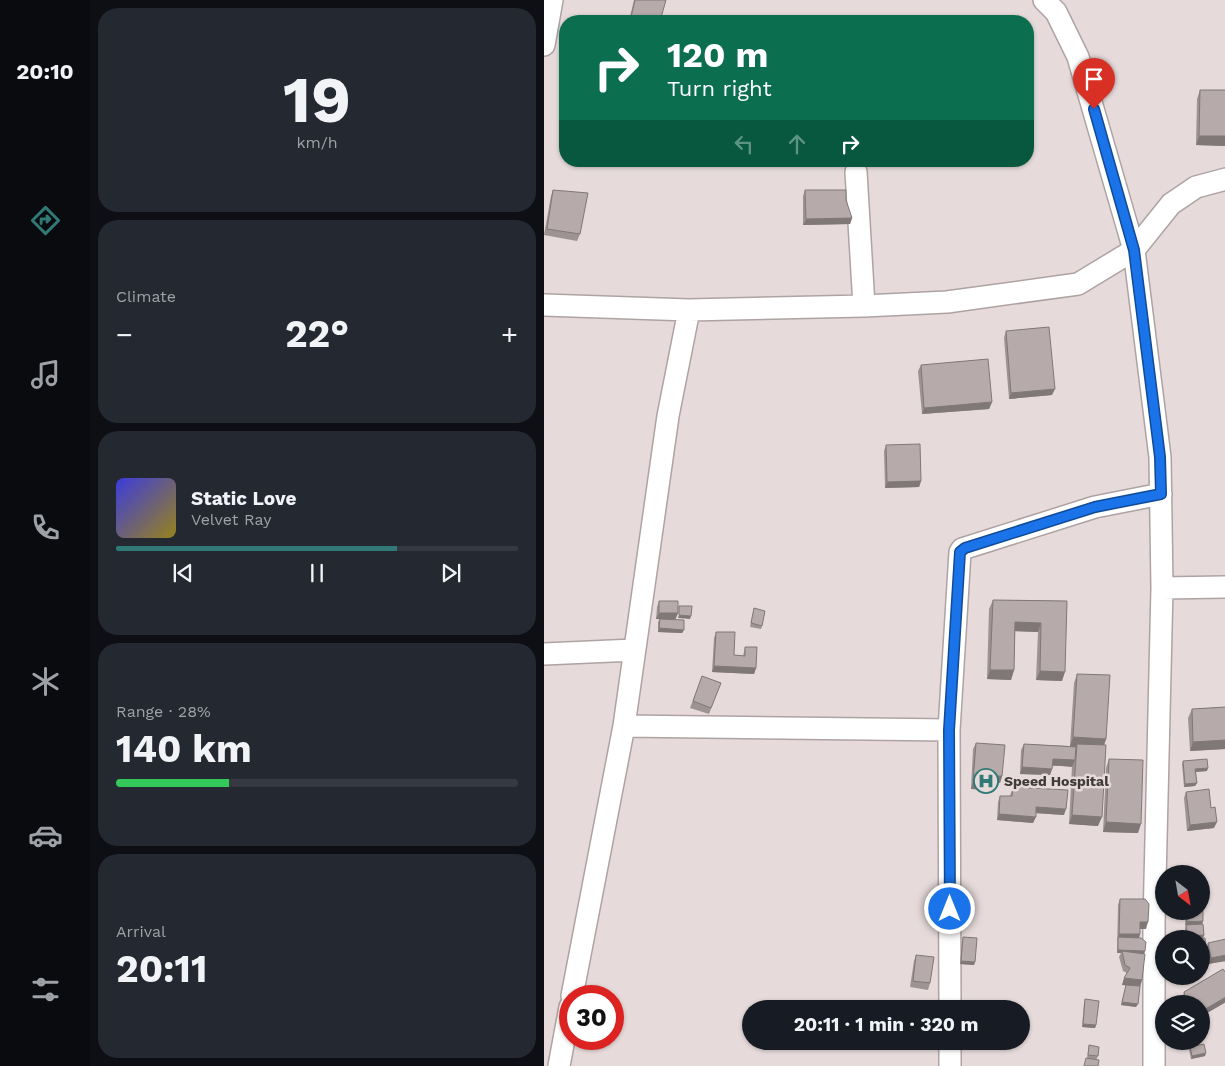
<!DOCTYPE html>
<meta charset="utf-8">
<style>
body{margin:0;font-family:"Work Sans",sans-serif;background:#242831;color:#f1f3f6;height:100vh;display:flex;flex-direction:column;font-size:19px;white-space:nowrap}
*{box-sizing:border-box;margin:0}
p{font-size:16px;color:#9ea1a6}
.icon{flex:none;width:28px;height:28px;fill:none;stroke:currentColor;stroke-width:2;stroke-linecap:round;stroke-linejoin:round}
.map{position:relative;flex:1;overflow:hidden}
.sheet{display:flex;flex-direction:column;gap:8px;padding:8px;background:#0d0f14;width:454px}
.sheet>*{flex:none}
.guide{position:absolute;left:15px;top:15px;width:475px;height:152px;border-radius:20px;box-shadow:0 1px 4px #0004;background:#0b6e4f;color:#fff;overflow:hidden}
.needle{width:32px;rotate:149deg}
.buttons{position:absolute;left:611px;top:865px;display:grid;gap:10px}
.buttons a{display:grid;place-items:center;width:55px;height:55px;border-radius:50%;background:#171b24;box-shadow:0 1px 4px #0004;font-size:25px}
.speed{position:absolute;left:15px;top:985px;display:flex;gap:10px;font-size:25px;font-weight:700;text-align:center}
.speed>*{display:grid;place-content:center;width:65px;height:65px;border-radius:50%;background:#171b24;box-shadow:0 1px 4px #0004;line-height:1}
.speed .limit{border:8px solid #d22;background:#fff;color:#111}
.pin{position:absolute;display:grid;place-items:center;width:42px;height:42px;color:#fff;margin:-51px -21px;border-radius:50% 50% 50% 0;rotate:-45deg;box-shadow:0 0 5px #0007}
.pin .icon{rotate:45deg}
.me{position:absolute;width:55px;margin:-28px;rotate:0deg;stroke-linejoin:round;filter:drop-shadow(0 0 4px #0008)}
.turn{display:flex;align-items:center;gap:18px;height:105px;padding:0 25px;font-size:22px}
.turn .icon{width:65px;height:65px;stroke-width:2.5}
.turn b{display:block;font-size:35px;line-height:42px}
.lanes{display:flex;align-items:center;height:48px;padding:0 25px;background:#0003;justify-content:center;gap:25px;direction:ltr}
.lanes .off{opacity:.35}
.big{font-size:38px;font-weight:700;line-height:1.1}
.sheet .widget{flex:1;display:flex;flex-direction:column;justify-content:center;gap:8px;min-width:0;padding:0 18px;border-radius:20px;background:#242831}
.sheet .dial{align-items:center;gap:0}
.dial b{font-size:65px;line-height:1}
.song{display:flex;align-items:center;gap:15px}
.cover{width:60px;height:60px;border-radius:8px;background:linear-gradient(135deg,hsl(240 70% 55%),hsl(50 70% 35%))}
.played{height:5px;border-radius:2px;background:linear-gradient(90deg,#307977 70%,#363941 70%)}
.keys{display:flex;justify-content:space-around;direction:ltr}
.heat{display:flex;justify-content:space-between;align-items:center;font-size:28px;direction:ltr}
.charge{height:8px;border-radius:4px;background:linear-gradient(90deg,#34c759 28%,#363941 0)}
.trip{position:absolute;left:198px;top:1000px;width:288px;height:50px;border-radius:25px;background:#171b24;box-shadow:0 1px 4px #0004;font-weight:700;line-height:50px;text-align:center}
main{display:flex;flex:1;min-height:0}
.tabs{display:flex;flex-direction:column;width:90px;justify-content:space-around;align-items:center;background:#090b0e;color:#9ea1a6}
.tabs .icon{width:35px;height:35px}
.tabs .on{color:#307977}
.tabs b{font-size:22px;color:#f1f3f6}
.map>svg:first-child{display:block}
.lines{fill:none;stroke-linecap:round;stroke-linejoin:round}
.minor-casing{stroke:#aea3a2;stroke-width:24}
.minor{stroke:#fff;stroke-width:21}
.wall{fill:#9d9392}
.shaded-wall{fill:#7f7877}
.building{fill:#b6abaa;stroke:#7f7877}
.route-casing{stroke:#114b97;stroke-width:12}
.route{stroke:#1a73e8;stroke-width:9}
.labels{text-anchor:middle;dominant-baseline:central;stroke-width:5;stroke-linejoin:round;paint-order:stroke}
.poi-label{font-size:14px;font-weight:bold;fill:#3f3b3a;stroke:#e6dbda;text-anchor:start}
</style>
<main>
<nav class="tabs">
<b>20:10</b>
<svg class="icon on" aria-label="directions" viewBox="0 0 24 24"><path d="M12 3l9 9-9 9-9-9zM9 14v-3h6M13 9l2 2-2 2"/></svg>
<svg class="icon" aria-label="music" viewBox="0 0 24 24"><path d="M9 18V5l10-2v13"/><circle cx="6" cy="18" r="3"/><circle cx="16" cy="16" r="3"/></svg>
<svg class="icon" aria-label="phone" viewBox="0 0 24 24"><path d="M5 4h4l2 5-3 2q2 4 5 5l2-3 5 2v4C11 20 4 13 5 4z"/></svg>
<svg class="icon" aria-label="climate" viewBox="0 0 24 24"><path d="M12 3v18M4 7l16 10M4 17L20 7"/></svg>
<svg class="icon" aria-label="car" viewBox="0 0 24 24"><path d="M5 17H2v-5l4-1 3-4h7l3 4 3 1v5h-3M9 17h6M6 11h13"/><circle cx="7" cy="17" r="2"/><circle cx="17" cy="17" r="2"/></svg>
<svg class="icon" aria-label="filters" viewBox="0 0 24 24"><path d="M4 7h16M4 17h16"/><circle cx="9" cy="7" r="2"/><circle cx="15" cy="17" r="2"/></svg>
</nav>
<section class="sheet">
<div class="widget dial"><b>19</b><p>km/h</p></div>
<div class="widget"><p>Climate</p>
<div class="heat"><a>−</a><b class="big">22°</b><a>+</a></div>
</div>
<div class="widget">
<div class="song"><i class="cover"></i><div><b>Static Love</b><p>Velvet Ray</p></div></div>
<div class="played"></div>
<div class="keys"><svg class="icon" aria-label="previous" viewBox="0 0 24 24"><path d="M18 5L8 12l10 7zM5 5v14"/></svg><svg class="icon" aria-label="pause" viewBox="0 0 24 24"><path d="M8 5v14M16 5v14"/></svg><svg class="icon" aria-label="next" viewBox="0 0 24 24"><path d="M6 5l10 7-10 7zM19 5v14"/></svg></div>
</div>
<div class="widget"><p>Range · 28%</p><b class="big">140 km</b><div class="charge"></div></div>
<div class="widget"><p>Arrival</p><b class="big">20:11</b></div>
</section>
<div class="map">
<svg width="682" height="1066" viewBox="0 0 682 1066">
<rect width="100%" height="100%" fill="#e6dbda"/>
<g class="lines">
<defs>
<path id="minor" d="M500 0 512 12 534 57 590 250 616 457 618 588 610 923V1066
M0 45 8 0
M312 172 320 306
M0 305 145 310 320 306 403 302 534 284 590 250 627 204 652 187 682 179
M618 588 682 587
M0 654 90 650
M80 726 405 730 406 1009
M405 730 416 552 418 549 551 507 617 494
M28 996 80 726 124 416 145 310
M406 1041V1066
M15 1066 26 1007"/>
</defs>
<!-- minor casing -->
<use href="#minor" class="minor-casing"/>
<!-- minor -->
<use href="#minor" class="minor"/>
</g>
<!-- wall -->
<path class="wall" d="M90 0H122L116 21H85Z
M656 90H682V146L652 145 653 99Z
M9 190 36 234 33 241 0 235 7 196Z
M261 190 308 218 306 224 259 225V196Z
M462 331 508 395 465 399 460 338Z
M377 365 448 402 445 409 378 414 374 371Z
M342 445 377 481 375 487 341 488 340 451Z
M449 600 523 601 518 681 492 680 494 632 471 631 470 670 467 680 443 679 445 609Z
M115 601 134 613 131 620 140 630 138 633 114 632V622L116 619H112L113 607Z
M210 608 218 626 217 629 206 627Z
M172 632 190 655 199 656 201 647 212 668 210 674 168 672 170 638Z
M533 674 562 739 560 745 554 826 525 824 528 766H508V769L506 775 476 774 477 750 480 744 526 746 530 683Z
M158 676 177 683 165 714 146 708Z
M682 707V749L646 751 644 718 648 709Z
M432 743 458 776 456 783 450 782 448 790 427 789 429 749Z
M565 759 594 833 559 832 562 768Z
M639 761 663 771 652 772 653 783 651 786 640 787 638 764Z
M469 787 520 815 492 813 489 823 453 820 454 802 456 796H466Z
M642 792 667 808 670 828 643 831 640 798Z
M576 899 602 929H596V934L595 938 601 951 600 954 598 980 596 986 592 1007 577 1005 582 985H578L583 973 579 971 575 957 577 953H573L574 905Z
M642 911H658L659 921 658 924 660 935 659 938 661 956V970H658V939H642L641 929 642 925H652H641Z
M419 937 431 962 430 965 416 964 418 941Z
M664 943 678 961 664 964 662 949Z
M372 955 386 983 384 990 366 987 370 961Z
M640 992 682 1002 658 1016V1004H639L638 999Z
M541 999 552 1025 551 1028 538 1027 540 1003Z
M545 1045 554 1056 552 1060 554 1066H540L542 1058H543Z
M646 1047 661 1056 647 1059 645 1050Z"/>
<!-- shaded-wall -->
<path class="shaded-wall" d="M655 136H682V146L652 145Z
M308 218 306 224 259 225 262 219Z
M511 389 508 395 465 399 467 393Z
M448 402 445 409 378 414 380 408Z
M377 481 375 487 341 488 343 482Z
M115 613H134L131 620 112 619Z
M135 615 147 616 146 619 134 618Z
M471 622 497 623 494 632 468 631Z
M115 628 140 630 138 633 114 632Z
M170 666 212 668 210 674 168 672Z
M446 670H470L467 680 443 679Z
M496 671 521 672 518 681 492 680Z
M529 737 562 739 559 748 533 744 532 747 526 746Z
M682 740V749L646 751 649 742Z
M509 759 531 760 528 767 506 765Z
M478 767 508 769 506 775 476 774Z
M664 768 663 771 650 772 651 769Z
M451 776H458L456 783 448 782Z
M429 782 450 784 448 790 427 789Z
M653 783 651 786 640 787 641 784Z
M492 807 522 809 520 815 490 813Z
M455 814 492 817 489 823 453 820Z
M528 815 558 817 554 826 525 824Z
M562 822 597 824 594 833 559 832Z
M673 822 670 828 643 831 646 825Z
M659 921 658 924 641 925 643 922Z
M596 922H604L602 929H594Z
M575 934H596L594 941 574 937 573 940Z
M660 935 659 938 642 939 643 936Z
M574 950 601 951 600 954 578 951 577 953H573Z
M682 955V961L664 964 667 958Z
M417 961 431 962 430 965 416 964Z
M658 967H662L661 970H658Z
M580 978 598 980 596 987 578 985Z
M682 997V1002L658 1016V1011Z
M578 1002 594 1004 592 1007 577 1005Z
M539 1024 552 1025 551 1028 538 1027Z
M662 1053 661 1056 647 1059 648 1056Z"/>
<!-- building -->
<path class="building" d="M91 0H122L116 21H86Z
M656 90H682V136H655Z
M9 190 44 193 36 234 3 229Z
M261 190H302V200L308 218 262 219Z
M505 327 511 389 467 393 462 331Z
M444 359 448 402 380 408 377 365Z
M376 444 377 481 343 482 342 445Z
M449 600 523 601 521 672 496 671 497 623 471 622 470 670H446Z
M115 601H134V613H115Z
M135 606H148L147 616 135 615Z
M210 608 221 611 218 626 207 623Z
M116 619 140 620V630L115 628Z
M172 632H191L190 655 201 656V647H213L212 668 170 666Z
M533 674 566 675 562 739 529 737Z
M158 676 177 683 167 708 149 701Z
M682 707V740L649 742 648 709Z
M432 743 461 745 458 776H451L450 784 429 782Z
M480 744 532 747 531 760 509 759 508 769 478 767Z
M533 744 562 745 558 817 528 815Z
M565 759 599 760 597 824 562 822Z
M663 759 664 768 651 769 653 783 641 784 639 761Z
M469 787 524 790 522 809 492 807V817L455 814 456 796H468Z
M665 789 667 808 671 807 673 822 646 825 642 792Z
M576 899H601L605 904 604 922H596V934H575Z
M658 909H659V921L643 922 642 911H658Z
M659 924 660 935 643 936 642 925Z
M419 937 433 938 431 962 417 961Z
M574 937 597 938 602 942 601 951 574 950Z
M661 938 662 954H658V939H650Z
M682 939V955L667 958 664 943Z
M578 951 601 954 598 980 580 978 586 968 581 965Z
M372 955 390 957 386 983 369 981Z
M658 956H662V967H658Z
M679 969 682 973V997L658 1011V1004H643L640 992Z
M582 985 596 986 594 1004 578 1002Z
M541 999 555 1001 552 1025 539 1024Z
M660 1044 662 1053 648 1056 646 1047Z
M545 1045 555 1047 554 1056 544 1055Z
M542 1058 555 1060 554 1066H540Z"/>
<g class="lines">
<defs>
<path id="route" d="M406 909 405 730 416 552 421 548 551 507 617 494 616 457 590 250 550 109"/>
</defs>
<!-- route casing -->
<use href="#route" class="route-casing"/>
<!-- route -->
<use href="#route" class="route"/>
</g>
<!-- icons -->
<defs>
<symbol id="hospital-ring" viewBox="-11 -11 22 22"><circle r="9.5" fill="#e6dbda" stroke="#307977" stroke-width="1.5"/><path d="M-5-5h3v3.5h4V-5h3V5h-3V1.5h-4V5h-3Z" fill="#307977"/></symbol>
</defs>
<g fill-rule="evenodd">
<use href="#hospital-ring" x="428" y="767" width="28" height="28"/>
</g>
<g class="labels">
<!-- poi labels -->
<g class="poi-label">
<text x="460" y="781">Speed Hospital</text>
</g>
</g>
</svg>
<div class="buttons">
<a><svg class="needle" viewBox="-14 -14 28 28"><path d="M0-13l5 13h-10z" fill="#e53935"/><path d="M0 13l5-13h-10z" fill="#9ea1a6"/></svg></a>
<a><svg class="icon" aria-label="search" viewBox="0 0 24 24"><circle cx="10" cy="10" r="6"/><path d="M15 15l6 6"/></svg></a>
<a><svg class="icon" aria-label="layers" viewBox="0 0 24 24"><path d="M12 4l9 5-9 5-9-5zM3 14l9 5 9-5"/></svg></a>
</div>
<div class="speed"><div class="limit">30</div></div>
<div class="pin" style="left:550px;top:109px;background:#d93025"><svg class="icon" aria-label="arrive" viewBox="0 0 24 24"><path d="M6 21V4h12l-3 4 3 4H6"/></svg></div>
<svg class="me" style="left:406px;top:909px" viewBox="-20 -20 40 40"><circle r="17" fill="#1a73e8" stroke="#fff" stroke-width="3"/><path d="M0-11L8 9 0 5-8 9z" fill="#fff"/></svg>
<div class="trip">20:11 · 1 min · 320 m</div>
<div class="guide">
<div class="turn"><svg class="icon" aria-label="right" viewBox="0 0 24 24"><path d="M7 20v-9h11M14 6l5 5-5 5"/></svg><div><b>120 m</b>Turn right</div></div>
<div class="lanes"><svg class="icon off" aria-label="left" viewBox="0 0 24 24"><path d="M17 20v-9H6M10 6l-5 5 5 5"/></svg><svg class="icon off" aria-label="ahead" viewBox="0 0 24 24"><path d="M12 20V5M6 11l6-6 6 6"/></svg><svg class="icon" aria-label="right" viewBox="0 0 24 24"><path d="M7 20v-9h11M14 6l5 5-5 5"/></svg></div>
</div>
</div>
</main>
